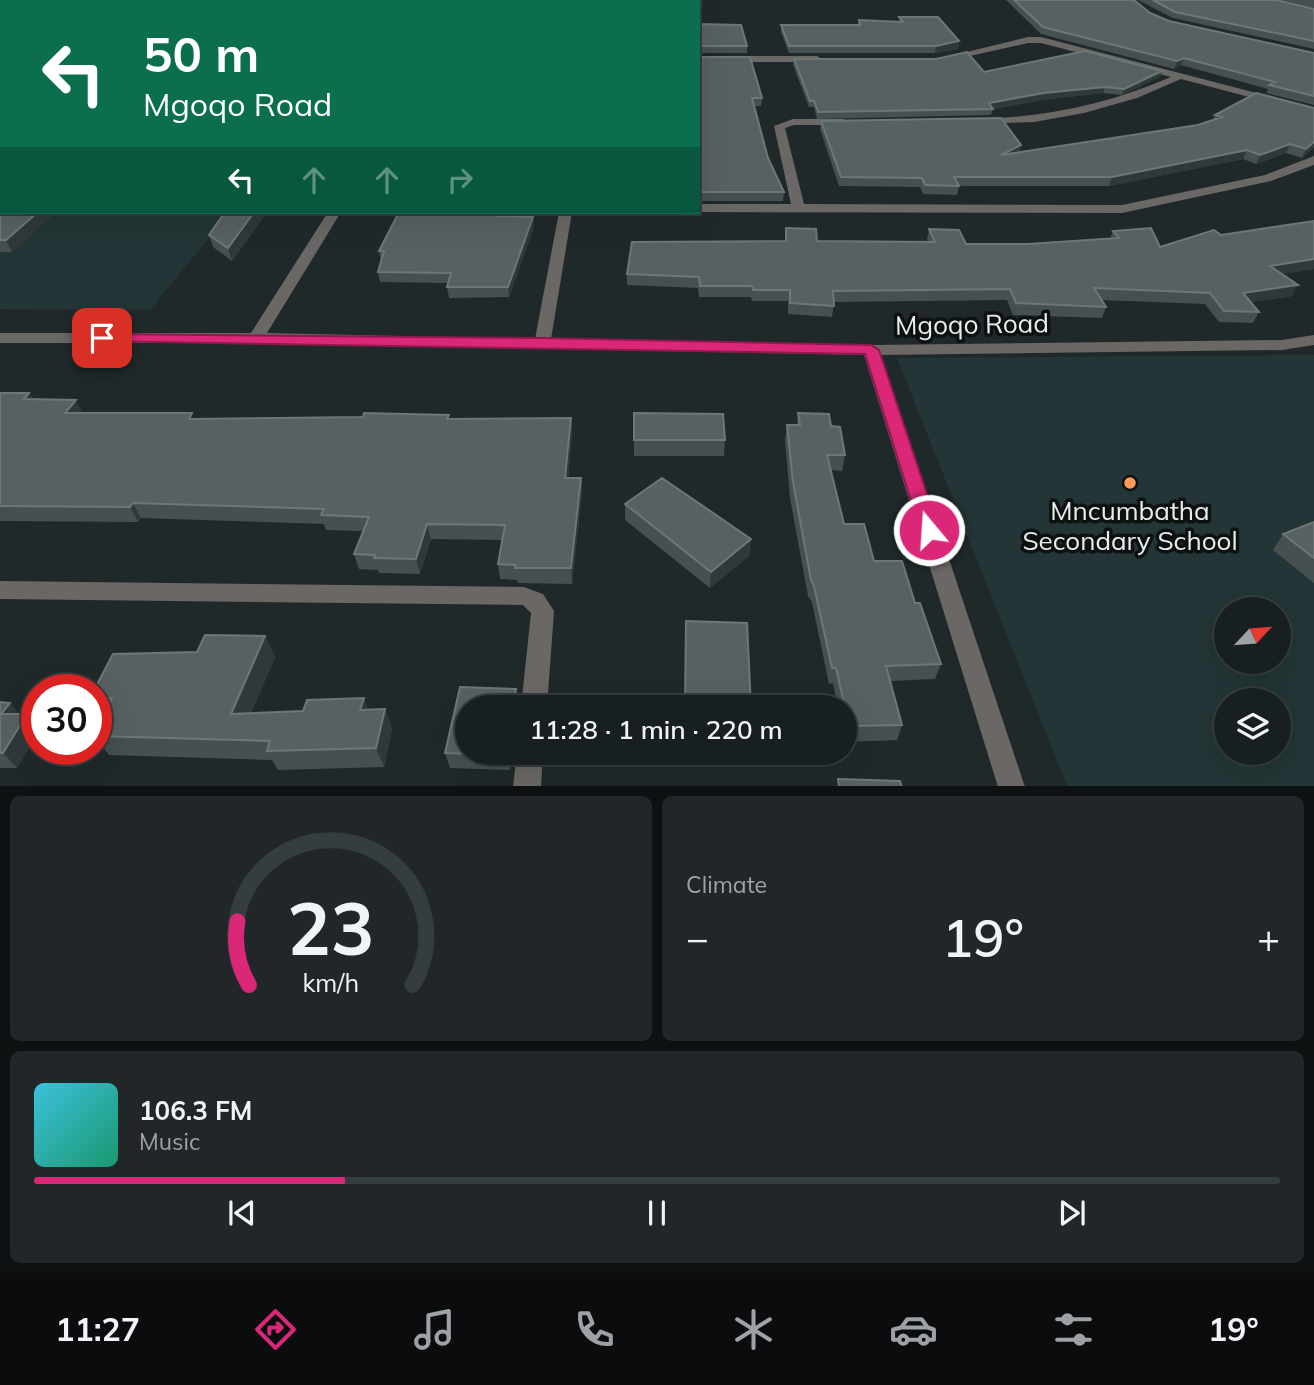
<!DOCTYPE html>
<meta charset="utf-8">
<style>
body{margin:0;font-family:Mulish,sans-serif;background:#212729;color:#f1f3f6;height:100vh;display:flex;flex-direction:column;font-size:26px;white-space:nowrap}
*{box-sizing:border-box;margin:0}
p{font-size:23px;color:#9fa2a5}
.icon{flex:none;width:38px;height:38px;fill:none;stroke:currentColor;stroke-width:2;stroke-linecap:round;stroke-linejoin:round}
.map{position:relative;height:786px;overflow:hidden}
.side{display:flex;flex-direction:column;gap:10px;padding:10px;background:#0d1112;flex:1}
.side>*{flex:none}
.banner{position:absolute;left:0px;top:0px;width:700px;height:214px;box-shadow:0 7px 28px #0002,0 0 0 2px #363d3e;background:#0b6e4f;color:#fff;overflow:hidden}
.needle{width:46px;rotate:64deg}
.fabs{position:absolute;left:1214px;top:597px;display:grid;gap:14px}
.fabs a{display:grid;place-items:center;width:77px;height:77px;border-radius:50%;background:#181f20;box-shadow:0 7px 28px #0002,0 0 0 2px #363d3e;font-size:35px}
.speed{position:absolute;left:21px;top:674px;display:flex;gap:14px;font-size:35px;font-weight:700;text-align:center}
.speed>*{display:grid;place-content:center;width:91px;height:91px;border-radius:50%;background:#181f20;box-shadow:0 7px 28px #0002,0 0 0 2px #363d3e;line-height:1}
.speed .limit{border:10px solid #d22;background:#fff;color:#111}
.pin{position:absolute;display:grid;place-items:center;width:60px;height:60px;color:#fff;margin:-30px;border-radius:14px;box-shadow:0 4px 10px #0006}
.me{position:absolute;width:77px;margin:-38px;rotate:342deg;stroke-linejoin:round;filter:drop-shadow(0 0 5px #0008)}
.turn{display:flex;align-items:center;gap:24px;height:147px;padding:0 28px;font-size:32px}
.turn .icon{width:91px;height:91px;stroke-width:2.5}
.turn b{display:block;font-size:49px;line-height:60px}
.lanes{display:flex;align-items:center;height:66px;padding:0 28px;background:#0003;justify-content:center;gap:35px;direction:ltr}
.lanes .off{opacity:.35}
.big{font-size:52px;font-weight:600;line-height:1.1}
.side .tile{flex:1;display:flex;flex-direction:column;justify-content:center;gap:10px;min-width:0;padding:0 24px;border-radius:10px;background:#212729}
.side .dial{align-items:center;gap:0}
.dial svg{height:182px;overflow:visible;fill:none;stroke:#363d3e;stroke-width:7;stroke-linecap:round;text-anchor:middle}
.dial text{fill:#f1f3f6;stroke:none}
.song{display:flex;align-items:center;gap:21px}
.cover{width:84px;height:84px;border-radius:10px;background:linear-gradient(135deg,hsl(190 70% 55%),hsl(160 70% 35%))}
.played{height:7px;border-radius:4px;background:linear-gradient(90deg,#db2777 25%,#363d3e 25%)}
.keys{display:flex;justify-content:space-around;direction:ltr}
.heat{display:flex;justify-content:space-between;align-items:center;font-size:38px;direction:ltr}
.side .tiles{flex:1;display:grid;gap:10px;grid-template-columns:1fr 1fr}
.tile:last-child{grid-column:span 2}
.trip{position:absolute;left:455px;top:695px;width:402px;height:70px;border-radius:35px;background:#181f20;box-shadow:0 7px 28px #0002,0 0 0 2px #363d3e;font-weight:600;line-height:70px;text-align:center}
.tab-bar{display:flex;height:112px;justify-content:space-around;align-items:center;background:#0a0c0d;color:#9fa2a5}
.tab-bar .icon{width:49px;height:49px}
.tab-bar .selected{color:#db2777}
.tab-bar b{font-size:32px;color:#f1f3f6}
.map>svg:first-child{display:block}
.built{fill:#233536;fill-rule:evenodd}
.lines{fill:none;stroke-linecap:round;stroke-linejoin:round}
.minor{fill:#6a6764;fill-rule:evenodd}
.wall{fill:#465050}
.shaded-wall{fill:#30393a}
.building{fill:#586161;stroke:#6e7777;stroke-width:2}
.route{fill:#db2777;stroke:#8e194d;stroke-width:2}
.poi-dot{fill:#fe9b58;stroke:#0d1111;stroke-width:2.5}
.labels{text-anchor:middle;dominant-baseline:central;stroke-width:7;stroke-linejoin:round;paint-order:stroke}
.street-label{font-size:26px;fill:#e8eeee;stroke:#0d1111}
.poi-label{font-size:26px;fill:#e8eeee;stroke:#0d1111}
</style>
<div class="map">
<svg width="1314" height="787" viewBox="0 0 1314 787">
<rect width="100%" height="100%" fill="#20292a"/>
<!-- built -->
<path class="built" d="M0 60 2 212H230L150 310 0 309Z
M1314 355V786H1067L897 358ZM1227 609H1279V662H1227ZM1227 700H1279V752H1227Z"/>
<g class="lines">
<!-- minor -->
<path class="minor" d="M442 0H450V2H442Z
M603 0H611L602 2Z
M1028 37H1041L1314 108V114L1181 79 1137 98 1084 113 1034 122 976 124V120L980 119C1047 117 1109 104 1171 77L1041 43H1028L947 61 942 58Z
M698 56H817L822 59 817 62H698Z
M793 119H844L849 122 844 125H794L785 128 804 204 1122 205 1265 175 1314 156V165L1271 181 1122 213 697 212 698 204H791L774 126Z
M328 212H341L267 333 535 339 559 212H572L551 339 871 345 1282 340 1314 335V345L1282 350 881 355 1025 787H998L864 355 256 343H0V333H251Z
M0 581 524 587 543 594 554 611 547 707H521L531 613 523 605 0 599Z
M517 752H543L541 787H513Z"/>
</g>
<!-- wall -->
<path class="wall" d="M364 0H440V2H365Z
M1006 0H1134L1150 13 1169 21 1314 53V105L1266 93 1268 89 1181 65 1174 69 1041 34Z
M1138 0H1277L1314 9V49L1173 18Z
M1282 0H1314V8Z
M899 17 959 41 958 49 935 53H789L781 32V25H858L859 20 899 22Z
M698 24 747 46V53H698Z
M698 57 762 98 761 106H754L768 158 784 192 783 201H698Z
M794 59 984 72 1162 71 1160 77 1122 95 1103 93 1042 100 993 109 991 115 817 119 814 107H809L793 65Z
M1314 108V147L1302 158 1286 153 1256 164 1243 159 1109 186H959L957 195 923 194 920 187 839 186 820 129 821 121 1021 145 1019 153 1198 125 1213 120 1215 115Z
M0 129 12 252H0Z
M225 212H267L232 261 213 247 209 235Z
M399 212H505L502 216 533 217 534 227 509 297 449 298 447 287 448 283 380 282 378 272 381 261 379 251Z
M1314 221V269L1281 274 1292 296 1251 302 1259 312 1253 323 1219 322 1205 304 1102 300 1106 307 1102 318 1013 315 1007 300 834 302 832 317 788 314V301H752L751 297H699L698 288 627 285V274L785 241 786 228 817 241 928 242 927 240 929 229 966 244H1028L1110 239 1113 231 1160 247 1221 235Z
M0 393H29L33 399 83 413 195 419 571 418 572 433 568 478H581L582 493 572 584 518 583 517 580 500 579 498 564 502 540 431 539 420 574 379 573 378 570 359 569 354 554 363 531 326 530 324 524 141 518 138 522 0 521Z
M798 413 831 426 845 455 842 471 831 470 844 524 874 561 915 603 941 664 935 679 890 681 902 725 897 740 845 742V707H838L833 683 829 684 812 602 808 596 790 498 785 440 787 425H797Z
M634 440H725L724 456H634Z
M625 504 750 555 710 588 625 520Z
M1314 522V583L1273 550 1283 534Z
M265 636 275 657 251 713 303 711 364 698 368 710 385 709 392 729 384 767 278 770 272 760 109 755 96 738V732L103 717 96 707V690L197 652Z
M460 687 516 689 518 707H467V752H512L510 770 450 768 445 753Z
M0 702 10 703 19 714H27L37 726V734L17 768H0Z"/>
<!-- shaded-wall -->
<path class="shaded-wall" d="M959 41 958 49 935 53 936 46Z
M1184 58 1181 65 1174 69 1177 61Z
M1162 71 1160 77 1122 95 1124 89Z
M1105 87 1103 93 1042 100 992 109 989 103 1044 93Z
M1314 142V147L1302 158 1306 149Z
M1290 144 1286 153 1256 164 1260 155Z
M1021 145 1018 153 1001 155Z
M1247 150 1243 159 1109 186 1112 177Z
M38 212H57L12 252 6 240Z
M254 212H267L232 261 228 248Z
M499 212H505L498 226 497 216Z
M533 217 534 227 509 297 508 287Z
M1314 259V269L1264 277 1270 266Z
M1298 285 1292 296 1237 304 1243 293Z
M29 393 38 408 24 399Z
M76 400 84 415 65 413Z
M571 418 572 433 567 493 565 478Z
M581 478 582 493 572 584 571 568Z
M133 503 141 518 138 522 130 507Z
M427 524 431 539 420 574 416 559Z
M751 539 750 555 710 588 711 572Z
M265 636 275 657 242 734 231 714Z
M516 689 518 707H513Z
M364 698 371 718 360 710Z
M10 703 22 718 1 714Z
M385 709 392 729 384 767 376 748Z
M27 714 37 726V734L17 768 3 753Z
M507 752H512L510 770 507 755Z"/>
<!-- building -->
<path class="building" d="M498 0H585V2H497Z
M1014 0H1134L1150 13 1169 21 1314 53V96L1269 85 1275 82 1184 58 1177 61 1043 27Z
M1153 0H1277L1314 9V41L1175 12Z
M899 17H938L959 41 936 46H789L781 25H860L859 20 903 22Z
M698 24 741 25 747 46H698Z
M1085 51 1162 71 1124 89 1105 87 1044 93 989 103 993 109 818 112 814 101H810L794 59H936L967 52 984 72Z
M698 57H750L762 98H752L768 158 784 192H698Z
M1256 93 1314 108V142L1306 149 1290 144 1260 155 1247 150 1112 177H954L959 186 925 185 922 178 841 177 821 121 1001 118 1021 145 1001 155 1198 125 1222 117 1215 115Z
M0 129H2V212H38L6 240H0Z
M225 212H254L228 248 209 235Z
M399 212H499L497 216 533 217 508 287H447L451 273 378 272 384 251H379Z
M1314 221V259L1270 266 1298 285 1243 293 1259 312 1224 311 1210 293 1094 288 1106 307 1016 303 1010 289 833 291 834 306 790 303V290H753L752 286H700L699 277 627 274 632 242 786 241V228L816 229 817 241 935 242 929 229 959 230 966 244H1028L1119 238 1113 231 1151 228 1160 247 1214 230 1221 235Z
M0 393H29L24 399 76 400 65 413H192L189 419 363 417 364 413 449 415 447 419 571 418 565 478H581L571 568H515L516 565 498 564 505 525 427 524 416 559 374 558 375 555 354 554 369 517 321 515 324 509 133 503 130 507 0 506Z
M634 413 723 414 725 440H634Z
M798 413 829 414 831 426 840 427 845 455H827L844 524H864L874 561H902L915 603H920L941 664 886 666 902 725 849 726 836 668H832L814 586 811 580 793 482 787 425H800Z
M662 478 751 539 711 572 625 504Z
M1314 522V558L1283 534Z
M686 621 747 623 751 707H685Z
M205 635 265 636 231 714 303 711 307 700 364 698 360 710 385 709 376 748 267 751 270 741 96 736V732L112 698H96V690H94L113 654 197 652Z
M460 687 516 689 513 707H467V752H507V755L445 753Z
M0 702 10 703 1 714H27L3 753H0Z
M838 779 900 781 902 787H839Z"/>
<!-- route -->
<path class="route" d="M102 334 542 338 871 345 879 350 939 530 936 535H922L920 530 865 354 97 341 95 338 97 335Z"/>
<!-- markers -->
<circle class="poi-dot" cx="1130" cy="483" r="7"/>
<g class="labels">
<!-- street labels -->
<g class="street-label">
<text transform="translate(972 324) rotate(-1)">Mgoqo Road</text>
</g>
<!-- poi labels -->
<g class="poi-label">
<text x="1130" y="510">Mncumbatha<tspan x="1130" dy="30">Secondary School</tspan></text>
</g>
</g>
</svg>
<div class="fabs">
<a><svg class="needle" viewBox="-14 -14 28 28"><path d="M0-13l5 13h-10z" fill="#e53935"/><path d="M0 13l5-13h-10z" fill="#9fa2a5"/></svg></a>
<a><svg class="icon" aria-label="layers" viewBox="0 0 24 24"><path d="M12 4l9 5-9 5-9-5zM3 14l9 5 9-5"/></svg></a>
</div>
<div class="speed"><div class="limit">30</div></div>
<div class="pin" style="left:102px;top:338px;background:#d93025"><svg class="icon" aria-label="arrive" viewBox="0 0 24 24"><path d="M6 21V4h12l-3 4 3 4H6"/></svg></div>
<svg class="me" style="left:929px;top:530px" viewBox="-20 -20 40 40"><circle r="17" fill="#db2777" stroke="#fff" stroke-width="3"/><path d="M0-11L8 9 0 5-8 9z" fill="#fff"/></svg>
<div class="trip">11:28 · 1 min · 220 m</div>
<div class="banner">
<div class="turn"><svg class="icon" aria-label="left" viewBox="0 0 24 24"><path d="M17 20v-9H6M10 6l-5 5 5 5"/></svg><div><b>50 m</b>Mgoqo Road</div></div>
<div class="lanes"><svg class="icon" aria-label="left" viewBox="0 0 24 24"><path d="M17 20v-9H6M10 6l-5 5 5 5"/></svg><svg class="icon off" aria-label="ahead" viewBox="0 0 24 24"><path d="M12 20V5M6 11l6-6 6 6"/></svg><svg class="icon off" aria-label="ahead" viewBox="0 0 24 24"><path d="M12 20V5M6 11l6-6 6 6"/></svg><svg class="icon off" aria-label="right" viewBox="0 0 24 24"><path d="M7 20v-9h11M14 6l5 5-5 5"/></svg></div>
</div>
</div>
<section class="side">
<div class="tiles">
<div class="tile dial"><svg viewBox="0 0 100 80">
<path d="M14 69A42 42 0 1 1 86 69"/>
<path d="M14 69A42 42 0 0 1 9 41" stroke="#db2777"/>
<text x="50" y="56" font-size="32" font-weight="700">23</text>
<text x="50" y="72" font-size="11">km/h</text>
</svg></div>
<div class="tile"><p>Climate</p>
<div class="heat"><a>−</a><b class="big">19°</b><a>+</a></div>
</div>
<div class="tile">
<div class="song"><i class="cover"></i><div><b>106.3 FM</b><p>Music</p></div></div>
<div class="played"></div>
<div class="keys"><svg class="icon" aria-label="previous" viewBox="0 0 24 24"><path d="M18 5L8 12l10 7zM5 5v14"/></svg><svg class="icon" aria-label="pause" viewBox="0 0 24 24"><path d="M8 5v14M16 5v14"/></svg><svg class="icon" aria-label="next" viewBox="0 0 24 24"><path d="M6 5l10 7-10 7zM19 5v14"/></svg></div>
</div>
</div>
</section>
<nav class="tab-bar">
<b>11:27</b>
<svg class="icon selected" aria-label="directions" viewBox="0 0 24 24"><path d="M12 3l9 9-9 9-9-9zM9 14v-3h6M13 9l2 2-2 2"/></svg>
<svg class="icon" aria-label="music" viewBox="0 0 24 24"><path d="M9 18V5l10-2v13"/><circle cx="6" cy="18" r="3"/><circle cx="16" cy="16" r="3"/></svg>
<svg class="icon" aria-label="phone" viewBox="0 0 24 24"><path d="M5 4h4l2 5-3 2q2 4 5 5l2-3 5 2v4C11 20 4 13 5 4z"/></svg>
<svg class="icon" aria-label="climate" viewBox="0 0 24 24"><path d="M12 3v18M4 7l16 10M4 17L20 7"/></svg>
<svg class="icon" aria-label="car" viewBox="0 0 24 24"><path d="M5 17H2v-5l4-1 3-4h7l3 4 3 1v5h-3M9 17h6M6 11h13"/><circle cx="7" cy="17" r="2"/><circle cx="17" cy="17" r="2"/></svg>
<svg class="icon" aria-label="filters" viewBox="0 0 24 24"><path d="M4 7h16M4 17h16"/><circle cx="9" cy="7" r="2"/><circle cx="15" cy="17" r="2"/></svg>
<b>19°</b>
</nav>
